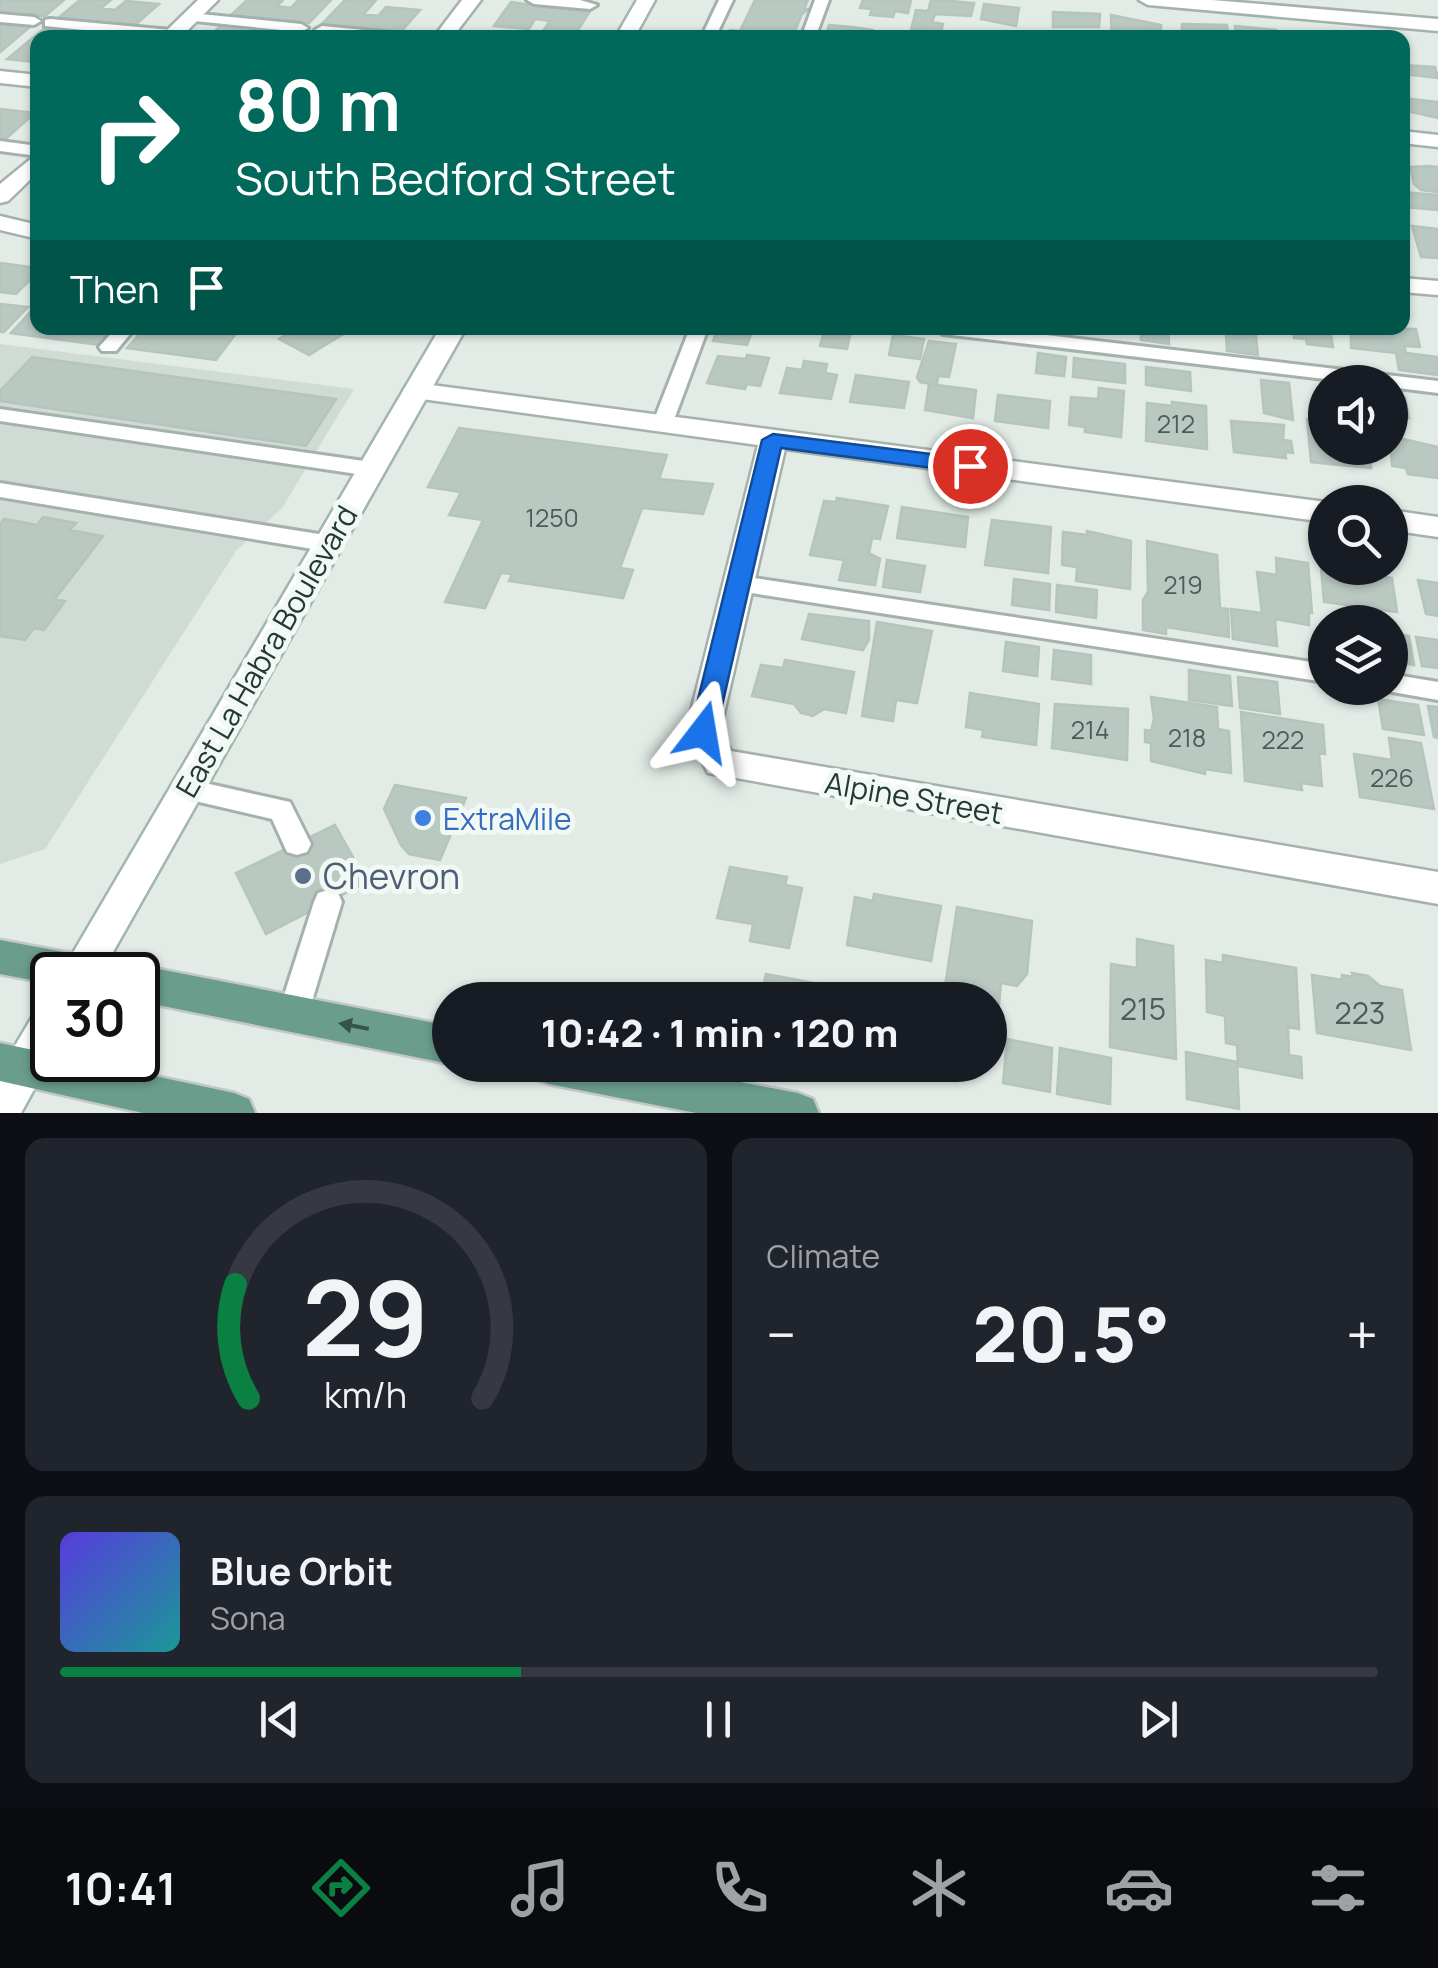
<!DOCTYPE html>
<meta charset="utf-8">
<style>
body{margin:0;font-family:Manrope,sans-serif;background:#20242c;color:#f1f3f6;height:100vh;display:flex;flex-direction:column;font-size:38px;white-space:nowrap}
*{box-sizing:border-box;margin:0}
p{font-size:32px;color:#9ea1a6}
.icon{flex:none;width:55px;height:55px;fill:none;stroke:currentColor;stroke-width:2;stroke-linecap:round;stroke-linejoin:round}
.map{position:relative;height:1113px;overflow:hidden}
.sheet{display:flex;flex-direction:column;gap:25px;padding:25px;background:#0d0f14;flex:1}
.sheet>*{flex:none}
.hud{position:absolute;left:30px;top:30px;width:1380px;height:305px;border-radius:20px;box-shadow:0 2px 8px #0004;background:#00695c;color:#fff;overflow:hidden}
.controls{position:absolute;left:1308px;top:365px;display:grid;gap:20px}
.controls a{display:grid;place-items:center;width:100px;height:100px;border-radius:50%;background:#171b24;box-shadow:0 2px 8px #0004;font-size:50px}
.speed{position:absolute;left:30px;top:952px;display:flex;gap:20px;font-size:50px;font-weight:700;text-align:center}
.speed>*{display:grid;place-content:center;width:130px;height:130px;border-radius:50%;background:#171b24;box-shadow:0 2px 8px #0004;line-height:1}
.speed .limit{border:5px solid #111;border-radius:15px;background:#fff;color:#111}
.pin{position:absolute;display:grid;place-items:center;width:85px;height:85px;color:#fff;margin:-42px;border:5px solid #fff;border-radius:50%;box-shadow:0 2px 10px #0007}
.me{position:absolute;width:110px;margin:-55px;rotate:14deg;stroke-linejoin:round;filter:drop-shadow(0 0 8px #0008)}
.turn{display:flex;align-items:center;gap:35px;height:210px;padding:0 40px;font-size:45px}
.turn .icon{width:130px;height:130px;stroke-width:2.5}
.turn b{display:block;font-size:70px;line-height:85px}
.then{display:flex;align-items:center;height:95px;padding:0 40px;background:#0003;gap:20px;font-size:38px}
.big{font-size:75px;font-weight:800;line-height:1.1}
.sheet .card{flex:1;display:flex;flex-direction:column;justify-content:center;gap:15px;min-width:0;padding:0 35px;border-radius:20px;background:#20242c}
.sheet .dial{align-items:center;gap:0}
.dial svg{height:260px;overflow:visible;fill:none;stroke:#363941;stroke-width:7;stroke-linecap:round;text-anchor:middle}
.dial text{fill:#f1f3f6;stroke:none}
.song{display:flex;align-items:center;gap:30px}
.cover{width:120px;height:120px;border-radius:15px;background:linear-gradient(135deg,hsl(250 70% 55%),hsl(180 70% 35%))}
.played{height:10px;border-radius:5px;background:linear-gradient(90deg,#0b8043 35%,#363941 35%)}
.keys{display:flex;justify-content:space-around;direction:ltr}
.heat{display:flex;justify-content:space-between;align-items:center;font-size:55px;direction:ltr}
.sheet .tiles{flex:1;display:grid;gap:25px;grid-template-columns:1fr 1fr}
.card:last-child{grid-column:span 2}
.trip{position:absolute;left:432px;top:982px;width:575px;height:100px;border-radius:50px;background:#171b24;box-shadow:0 2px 8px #0004;font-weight:800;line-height:100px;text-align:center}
.tabs{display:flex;height:160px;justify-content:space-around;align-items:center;background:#090b0e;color:#9ea1a6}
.tabs .icon{width:70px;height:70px}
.tabs .current{color:#0b8043}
.tabs b{font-size:45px;color:#f1f3f6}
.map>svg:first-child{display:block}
.built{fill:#d0dbd5}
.building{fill:#bac8c2;stroke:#b5c4bd;stroke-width:2.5}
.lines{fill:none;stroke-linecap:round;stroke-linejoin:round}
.lane-casing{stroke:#a5b2ac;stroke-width:6}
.street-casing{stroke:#a5b2ac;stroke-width:5}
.secondary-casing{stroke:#a1b6ad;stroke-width:5}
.primary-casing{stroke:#c1c8c6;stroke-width:5}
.lane{fill:#fff;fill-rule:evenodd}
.street{fill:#fff;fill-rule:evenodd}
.secondary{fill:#fff;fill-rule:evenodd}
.primary{fill:#6a9d8c;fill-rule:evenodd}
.oneway{fill:#355348}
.route{fill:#1a73e8;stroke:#114b97;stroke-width:2.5}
.shop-dot{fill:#3f7fe0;stroke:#f2f8f4;stroke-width:4}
.service-dot{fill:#5c6f8a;stroke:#f2f8f4;stroke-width:4}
.labels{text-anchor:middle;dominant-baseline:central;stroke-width:10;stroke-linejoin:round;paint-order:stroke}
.number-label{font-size:25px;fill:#495e56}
.street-label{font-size:30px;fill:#233a32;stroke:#f2f8f4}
.shop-label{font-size:30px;fill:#366cbe;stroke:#f2f8f4;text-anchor:start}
.near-number-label{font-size:30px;fill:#495e56}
.near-service-label{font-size:35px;fill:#4e5e75;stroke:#f2f8f4;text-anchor:start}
</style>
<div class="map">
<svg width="1438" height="1113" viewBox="0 0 1438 1113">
<rect width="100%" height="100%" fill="#e2ebe6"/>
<!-- built -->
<path class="built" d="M0 344 354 389 282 508 236 551 45 849 0 864Z"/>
<!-- building -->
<path class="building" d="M0 0 31 1 64 0 45 16 0 13Z
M80 0H111L101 8 115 10 126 1 159 4 133 27 58 18Z
M247 0H283L277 6 291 8 298 0H331L309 23 229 17Z
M345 0H376L364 14 378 16 386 7 420 10 400 33 322 24Z
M755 0H808L804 9H809L802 14 792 38H723L730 30 740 31Z
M863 0H911L908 13 895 11 893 17 870 15 872 9 860 8Z
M931 0 951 1 974 3 971 16 935 14 932 22 943 24 941 32 911 30 916 10 928 11Z
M511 2 544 7 590 11 573 38H538L550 21 535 19 529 29 494 26Z
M984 4 1019 8 1016 26 981 19Z
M1053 12 1100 14 1099 27H1053Z
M1111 15 1161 25V38H1112Z
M0 23 7 24 31 26 0 52Z
M222 24 257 27 299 33 295 38H208Z
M1182 24 1227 25 1228 38H1182Z
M829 25 852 27 873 30 870 38H836L826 35Z
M1235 26 1276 30 1277 38H1236Z
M46 27 84 31 125 34 120 38H38L37 62 7 59Z
M1402 65 1435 67 1438 78 1402 74Z
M1402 98 1438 102V118L1402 110Z
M0 109 35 113 1 143Z
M1430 166 1438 167V192L1421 190 1414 184 1410 167Z
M1402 192 1437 195 1438 210 1405 207Z
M1412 226 1438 229V258L1421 257Z
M0 263 38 268V272L16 294 0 292Z
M0 304 28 307 4 332H0Z
M34 308 38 328H113L99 345 11 333Z
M145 328H186L235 335 216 360 127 348Z
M298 328H353L309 355 279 339Z
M718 328H753L747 345 713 341Z
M825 328 851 331 847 349 820 346Z
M1141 328H1168L1169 344 1141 340Z
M1270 328H1330L1333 347 1307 344 1306 339 1294 338V330Z
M1351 328 1416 329 1420 347 1404 346 1406 353 1437 357 1438 375 1399 370 1396 353 1351 348Z
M1226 333 1256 336 1258 355 1227 351Z
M893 335 924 339 920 359 889 355Z
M929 341 956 344 949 377 938 376 937 385 920 382 917 377Z
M1038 353 1066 357 1064 376 1036 373Z
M747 355 769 358 760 386 747 384 745 389 707 383 718 356 746 359Z
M32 357 336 399 306 446 0 401V391Z
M1074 358 1125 364V383L1073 377Z
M804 361 827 364 825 373 837 375 831 399 780 393 787 368 802 370Z
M1146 367 1190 372 1191 391 1146 385Z
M856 375 909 382 904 408 850 402Z
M1261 380 1289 383 1293 420 1264 413Z
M929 384 976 390 973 418 925 410Z
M1099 388 1124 391 1121 437 1085 432V427L1069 425 1071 397 1098 399Z
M998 395 1050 401 1048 428 995 421Z
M1390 397 1405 398 1409 418 1390 416Z
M1172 402 1206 406 1207 449 1146 441 1147 403 1172 406Z
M1307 419 1325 421V448H1368L1371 468 1311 462Z
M1231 421 1284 425 1283 440 1291 441 1293 453 1285 452 1286 458 1234 452Z
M459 428 667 455 659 479 713 484 703 514 642 508 620 568 633 570 623 598 509 581 512 574 501 573 485 608 445 602 483 520 449 515 461 492 428 487Z
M1390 436 1438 447V478L1408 474 1406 468 1392 466Z
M837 498 888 506 880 539 872 538 869 553 880 559 875 585 839 580 844 560 810 555 824 501 836 502Z
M902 507 968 517 965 547 897 538Z
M43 517 76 523 70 530 103 536 55 599 65 601 44 630 34 628 25 640 0 636V525L4 519 37 525Z
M992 520 1051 527 1048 573 985 565Z
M1087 531 1131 541 1130 589 1076 581 1077 567 1062 565 1063 532 1087 535Z
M1147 541 1217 555 1220 608 1228 609 1229 637 1166 627V634L1143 630V600L1148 592Z
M1276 558 1308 563 1312 613 1309 612V625L1275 619 1277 646 1233 639 1231 609 1262 613 1257 572 1277 575Z
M887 560 925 566 920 592 883 587Z
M1321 567 1364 568 1374 575 1392 578 1397 612 1324 602Z
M1014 579 1050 584 1049 610 1012 605Z
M1418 580 1438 583V616L1426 614Z
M1057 585 1097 590 1096 618 1056 612Z
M809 614 869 621V640L863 650 802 639Z
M877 622 932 631 917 703 896 700 893 721 862 716Z
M1390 633 1409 636 1414 665 1390 661Z
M1416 637 1438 640V668L1422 666Z
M1006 642 1039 647 1037 676 1003 671Z
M1054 650 1091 655V684L1052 679Z
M785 660 854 672 846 713 824 709 813 716 801 713 794 704 752 696 761 665 783 668Z
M1189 670 1230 676 1232 706 1189 700Z
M1238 677 1277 682 1280 714 1240 708Z
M970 693 1039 704 1036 745 982 737 983 730 966 727Z
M1151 697 1217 707 1218 729 1229 731 1231 773 1205 769V774L1151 761V743L1145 742V730L1151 731 1154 719Z
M1378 699 1418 705 1424 735 1383 729Z
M1055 704 1128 709 1127 760 1052 748Z
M1428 706 1438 707V738L1434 737Z
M1241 712 1323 725 1325 754 1319 753 1322 786 1301 783 1302 790 1245 781Z
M1389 738 1421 743 1434 809 1360 797 1354 754 1392 760Z
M395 785 466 798 440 860 409 854 401 845 384 809Z
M335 825 367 882 266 934 236 873Z
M730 867 787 877 785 885 802 888 789 948 750 941 753 924 717 918Z
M874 894 941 906 931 961 847 945 855 897 873 901Z
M957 907 1032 921 1027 974 1017 986 1001 983 998 1016 990 1015V1000H943Z
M1137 939 1173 946 1176 1059 1110 1047 1111 964 1137 968Z
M1223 955 1296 968 1299 1029 1288 1027 1289 1055 1301 1057 1302 1078 1238 1066 1237 1045 1226 1043 1225 1016 1207 1012 1206 960 1223 963Z
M1352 973 1368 976 1380 986 1402 990 1411 1050 1317 1033 1312 975 1342 980V975L1353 977Z
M766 974 814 983 811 1000H760Z
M820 983 865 992 864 1000H816Z
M1007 1039 1052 1048 1050 1092 1003 1083Z
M1060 1048 1111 1058 1110 1104 1057 1094Z
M1186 1052 1237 1062 1239 1109 1187 1099Z"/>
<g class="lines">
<defs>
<path id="lane" d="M527 0H580L597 5 590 9 534 4Z
M719 0H733L715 38H701Z
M815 0H829L815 38H801Z
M190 13 301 24 308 28 301 32 185 20 183 17Z
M0 14 34 17 41 21 34 25 0 22Z
M50 19 171 30 178 34 162 38 45 26V20Z
M322 26 405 34 412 38 317 33 315 30Z
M0 141 38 146V156L0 151Z
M116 328H135L116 351H102L99 347Z
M690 328H708L672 425 669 430H655L652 425Z
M934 328H987L1438 381V393L1390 387V382H1350L943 334Z
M0 409 371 462 382 469 371 476 0 421Z
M0 483 325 535 336 543 325 551 0 497Z
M740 576 1325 664V682L732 590 729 584Z
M1390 674 1438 682V700L1381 690 1390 688Z
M187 779 290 802 311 844 307 852 297 855 287 852 272 819 178 797 174 790 178 783Z
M328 890 338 893 342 902 308 1014 304 1024 293 1028 282 1024 278 1014 314 902 318 893Z"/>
<path id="street" d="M198 0H218L180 38H159Z
M462 0H481L452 38H433Z
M1139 0H1212L1438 19V31L1148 5Z
M0 71 38 75V87L0 83Z
M1402 131 1438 135V147L1402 143Z
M38 153V172L8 201 0 203V184Z
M0 216 38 225V239L0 230Z
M1402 278 1438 281V295L1402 292Z
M416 383 1326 502 1325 522 785 449 720 731 731 751 1438 872V904L708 773 686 731 758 445 407 397 403 391 407 385Z
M1390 510 1438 517V537L1390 530Z"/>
<path id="secondary" d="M637 0H655L634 38H615Z
M440 328H466L100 975H60Z
M52 1002V1057L21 1113H0V1071L38 1007Z"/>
<path id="primary" d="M0 940 96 958 110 963 115 975H52V984L0 974Z
M138 965 450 1026V1064L138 1001V975H122Z
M0 1043 52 1054V1060H80L234 1093 249 1099 255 1113H143L0 1081Z
M529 1065H650L798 1093 813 1099 819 1113H696L549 1084 535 1079Z"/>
</defs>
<!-- lane casing -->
<use href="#lane" class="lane-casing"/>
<!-- street casing -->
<use href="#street" class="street-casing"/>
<!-- secondary casing -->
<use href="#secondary" class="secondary-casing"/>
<!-- primary casing -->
<use href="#primary" class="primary-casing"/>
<!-- lane -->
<use href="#lane" class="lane"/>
<!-- street -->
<use href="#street" class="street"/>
<!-- secondary -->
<use href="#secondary" class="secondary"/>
<!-- primary -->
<use href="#primary" class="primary"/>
</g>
<!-- one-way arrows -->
<defs><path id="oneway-solid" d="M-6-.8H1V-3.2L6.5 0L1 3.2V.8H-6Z" transform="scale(2.5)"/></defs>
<use class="oneway" href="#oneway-solid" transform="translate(354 1026) rotate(-169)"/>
<!-- route -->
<path class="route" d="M773 434 970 459 981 466 970 473 781 448 716 732 703 741 690 732 762 440Z"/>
<!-- markers -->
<circle class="shop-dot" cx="423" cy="818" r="10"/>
<circle class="service-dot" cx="303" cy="876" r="10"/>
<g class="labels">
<!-- number labels -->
<g class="number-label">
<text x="1176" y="423">212</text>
<text x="552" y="517">1250</text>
<text x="1183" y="584">219</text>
<text x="1090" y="729">214</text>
<text x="1187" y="737">218</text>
<text x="1283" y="739">222</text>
<text x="1392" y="777">226</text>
</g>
<!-- street labels -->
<g class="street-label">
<text transform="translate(266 651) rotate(-60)">East La Habra Boulevard</text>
<text transform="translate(914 797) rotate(10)">Alpine Street</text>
</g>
<!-- shop labels -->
<g class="shop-label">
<text x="443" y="818">ExtraMile</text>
</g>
<!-- near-number labels -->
<g class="near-number-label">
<text x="1143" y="1008">215</text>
<text x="1360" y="1012">223</text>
</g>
<!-- near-service labels -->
<g class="near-service-label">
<text x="323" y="876">Chevron</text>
</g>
</g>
</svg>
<div class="controls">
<a><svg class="icon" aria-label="sound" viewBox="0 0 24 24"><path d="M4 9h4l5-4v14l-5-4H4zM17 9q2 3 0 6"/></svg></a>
<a><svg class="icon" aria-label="search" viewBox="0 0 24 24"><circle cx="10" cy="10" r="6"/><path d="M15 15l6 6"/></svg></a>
<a><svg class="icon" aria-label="layers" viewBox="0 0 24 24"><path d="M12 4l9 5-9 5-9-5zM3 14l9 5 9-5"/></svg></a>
</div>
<div class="speed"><div class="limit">30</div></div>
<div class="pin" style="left:970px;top:466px;background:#d93025"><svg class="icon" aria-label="arrive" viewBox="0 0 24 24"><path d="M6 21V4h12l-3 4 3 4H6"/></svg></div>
<svg class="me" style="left:703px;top:732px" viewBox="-20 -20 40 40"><path d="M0-17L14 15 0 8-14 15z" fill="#1a73e8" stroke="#fff" stroke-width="4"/></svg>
<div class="trip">10:42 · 1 min · 120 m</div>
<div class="hud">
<div class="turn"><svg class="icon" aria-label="right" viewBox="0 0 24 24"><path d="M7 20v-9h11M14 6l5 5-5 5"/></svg><div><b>80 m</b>South Bedford Street</div></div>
<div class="then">Then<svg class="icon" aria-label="arrive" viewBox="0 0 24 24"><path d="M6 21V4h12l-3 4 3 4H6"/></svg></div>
</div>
</div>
<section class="sheet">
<div class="tiles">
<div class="card dial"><svg viewBox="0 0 100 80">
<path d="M14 69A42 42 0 1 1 86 69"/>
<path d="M14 69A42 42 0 0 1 10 34" stroke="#0b8043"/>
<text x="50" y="56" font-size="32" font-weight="700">29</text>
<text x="50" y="72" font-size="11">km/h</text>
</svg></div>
<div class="card"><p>Climate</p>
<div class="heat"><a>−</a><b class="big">20.5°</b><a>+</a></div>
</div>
<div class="card">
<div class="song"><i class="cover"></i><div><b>Blue Orbit</b><p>Sona</p></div></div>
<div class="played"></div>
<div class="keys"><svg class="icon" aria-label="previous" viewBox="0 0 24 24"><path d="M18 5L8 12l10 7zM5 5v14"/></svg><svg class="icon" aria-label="pause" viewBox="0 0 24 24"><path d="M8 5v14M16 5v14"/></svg><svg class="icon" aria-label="next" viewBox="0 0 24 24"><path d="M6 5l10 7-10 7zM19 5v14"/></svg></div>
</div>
</div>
</section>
<nav class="tabs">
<b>10:41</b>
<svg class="icon current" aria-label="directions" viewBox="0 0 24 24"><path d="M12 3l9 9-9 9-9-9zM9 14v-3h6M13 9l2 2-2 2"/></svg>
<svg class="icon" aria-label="music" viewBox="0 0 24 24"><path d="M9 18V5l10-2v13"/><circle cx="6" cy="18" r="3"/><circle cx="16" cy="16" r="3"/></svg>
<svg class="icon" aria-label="phone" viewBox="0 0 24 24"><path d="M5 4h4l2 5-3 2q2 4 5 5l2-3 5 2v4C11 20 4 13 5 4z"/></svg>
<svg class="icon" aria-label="climate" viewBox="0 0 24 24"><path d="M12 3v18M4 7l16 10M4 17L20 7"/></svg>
<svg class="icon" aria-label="car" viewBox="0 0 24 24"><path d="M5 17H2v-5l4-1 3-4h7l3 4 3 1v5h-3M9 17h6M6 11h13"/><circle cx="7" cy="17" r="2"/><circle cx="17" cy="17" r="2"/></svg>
<svg class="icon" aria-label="filters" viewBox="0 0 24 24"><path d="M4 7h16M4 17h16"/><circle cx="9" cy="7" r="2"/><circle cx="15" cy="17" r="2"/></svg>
</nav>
